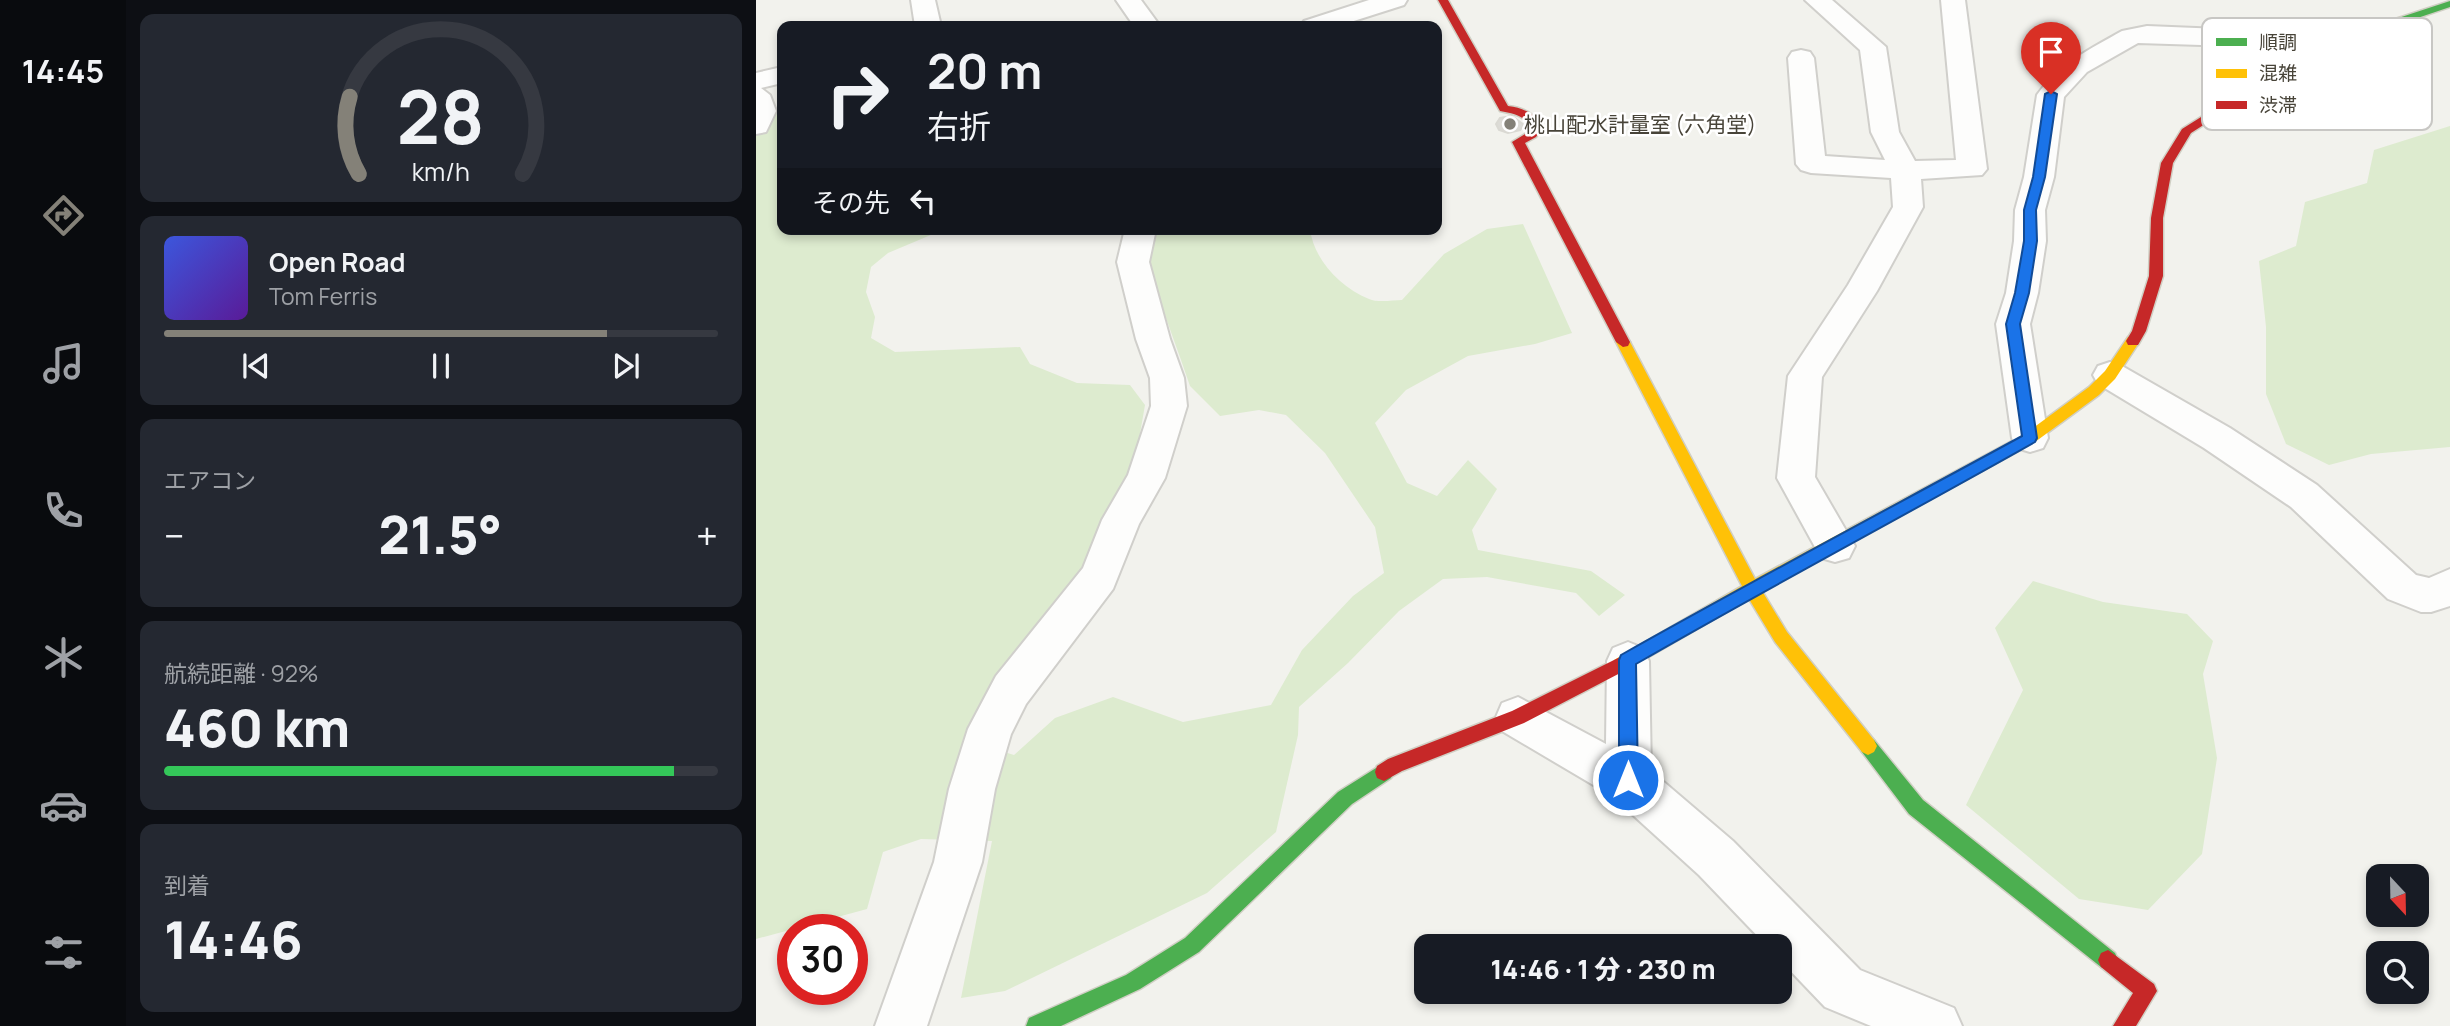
<!DOCTYPE html>
<html lang="ja">
<meta charset="utf-8">
<style>
body{margin:0;font-family:Manrope,"Noto Sans JP",sans-serif;background:#242831;color:#f1f3f6;height:100vh;display:flex;flex-direction:column;font-size:26px;white-space:nowrap}
*{box-sizing:border-box;margin:0}
p{font-size:23px;color:#9ea1a6}
.icon{flex:none;width:38px;height:38px;fill:none;stroke:currentColor;stroke-width:2;stroke-linecap:round;stroke-linejoin:round}
.map{position:relative;flex:1;overflow:hidden}
.drawer{display:flex;flex-direction:column;gap:14px;padding:14px;background:#0d0f14;width:630px}
.drawer>*{flex:none}
.guide{position:absolute;left:21px;top:21px;width:665px;height:214px;border-radius:14px;box-shadow:0 4px 10px #0003;background:#171b24;color:#f1f3f6;overflow:hidden}
.needle{width:46px;rotate:158deg}
.buttons{position:absolute;left:1610px;top:864px;display:grid;gap:14px}
.buttons a{display:grid;place-items:center;width:63px;height:63px;border-radius:14px;background:#171b24;box-shadow:0 4px 10px #0003;font-size:35px}
.speed{position:absolute;left:21px;top:914px;display:flex;gap:14px;font-size:35px;font-weight:700;text-align:center}
.speed>*{display:grid;place-content:center;width:91px;height:91px;border-radius:50%;background:#171b24;box-shadow:0 4px 10px #0003;line-height:1}
.speed .limit{border:10px solid #d22;background:#fff;color:#111}
.pin{position:absolute;display:grid;place-items:center;width:60px;height:60px;color:#fff;margin:-72px -30px;border-radius:50% 50% 50% 0;rotate:-45deg;box-shadow:0 0 7px #0007}
.pin .icon{rotate:45deg}
.me{position:absolute;width:77px;margin:-38px;rotate:0deg;stroke-linejoin:round;filter:drop-shadow(0 0 5px #0008)}
.turn{display:flex;align-items:center;gap:24px;height:147px;padding:0 35px;font-size:32px}
.turn .icon{width:91px;height:91px;stroke-width:2.5}
.turn b{display:block;font-size:49px;line-height:60px}
.then{display:flex;align-items:center;height:66px;padding:0 35px;background:#0003;gap:14px;font-size:26px}
.big{font-size:52px;font-weight:800;line-height:1.1}
.drawer .tile{flex:1;display:flex;flex-direction:column;justify-content:center;gap:10px;min-width:0;padding:0 24px;border-radius:14px;background:#242831}
.drawer .dial{align-items:center;gap:0}
.dial svg{height:182px;overflow:visible;fill:none;stroke:#363941;stroke-width:7;stroke-linecap:round;text-anchor:middle}
.dial text{fill:#f1f3f6;stroke:none}
.song{display:flex;align-items:center;gap:21px}
.cover{width:84px;height:84px;border-radius:10px;background:linear-gradient(135deg,hsl(230 70% 55%),hsl(270 70% 35%))}
.played{height:7px;border-radius:4px;background:linear-gradient(90deg,#848178 80%,#363941 80%)}
.keys{display:flex;justify-content:space-around;direction:ltr}
.heat{display:flex;justify-content:space-between;align-items:center;font-size:38px;direction:ltr}
.charge{height:10px;border-radius:5px;background:linear-gradient(90deg,#34c759 92%,#363941 0)}
.trip{position:absolute;left:658px;top:934px;width:378px;height:70px;border-radius:14px;background:#171b24;box-shadow:0 4px 10px #0003;font-weight:800;line-height:70px;text-align:center}
main{display:flex;flex:1;min-height:0}
.tabs{display:flex;flex-direction:column;width:126px;justify-content:space-around;align-items:center;background:#090b0e;color:#9ea1a6}
.tabs .icon{width:49px;height:49px}
.tabs .on{color:#848178}
.tabs b{font-size:32px;color:#f1f3f6}
.map>svg:first-child{display:block}
.green{fill:#ddebcf}
.building{fill:#dcdbd6;stroke:#dad9d3;stroke-width:2}
.lines{fill:none;stroke-linecap:round;stroke-linejoin:round}
.street-casing{stroke:#d0cfcb;stroke-width:4}
.fast-casing{stroke:#d0cfc4;stroke-width:3}
.slow-casing{stroke:#d0cfc4;stroke-width:3}
.jam-casing{stroke:#d0cfc4;stroke-width:3}
.street{fill:#fdfdfc;fill-rule:evenodd}
.fast{fill:#4caf50;fill-rule:evenodd}
.slow{fill:#ffc107;fill-rule:evenodd}
.jam{fill:#c62828;fill-rule:evenodd}
.route{fill:#1a73e8;stroke:#114b97;stroke-width:2}
.poi-dot{fill:#848178;stroke:#fff;stroke-width:2.5}
.labels{text-anchor:middle;dominant-baseline:central;stroke-width:5;stroke-linejoin:round;paint-order:stroke}
.far-poi-label{font-size:21px;fill:#484439;stroke:#fff;text-anchor:start}
.key{fill:#fff;stroke:#c8c7c4;stroke-width:2}
.key-label{font-size:19px;fill:#484439}
</style>
<main>
<nav class="tabs">
<b>14:45</b>
<svg class="icon on" aria-label="directions" viewBox="0 0 24 24"><path d="M12 3l9 9-9 9-9-9zM9 14v-3h6M13 9l2 2-2 2"/></svg>
<svg class="icon" aria-label="music" viewBox="0 0 24 24"><path d="M9 18V5l10-2v13"/><circle cx="6" cy="18" r="3"/><circle cx="16" cy="16" r="3"/></svg>
<svg class="icon" aria-label="phone" viewBox="0 0 24 24"><path d="M5 4h4l2 5-3 2q2 4 5 5l2-3 5 2v4C11 20 4 13 5 4z"/></svg>
<svg class="icon" aria-label="climate" viewBox="0 0 24 24"><path d="M12 3v18M4 7l16 10M4 17L20 7"/></svg>
<svg class="icon" aria-label="car" viewBox="0 0 24 24"><path d="M5 17H2v-5l4-1 3-4h7l3 4 3 1v5h-3M9 17h6M6 11h13"/><circle cx="7" cy="17" r="2"/><circle cx="17" cy="17" r="2"/></svg>
<svg class="icon" aria-label="filters" viewBox="0 0 24 24"><path d="M4 7h16M4 17h16"/><circle cx="9" cy="7" r="2"/><circle cx="15" cy="17" r="2"/></svg>
</nav>
<section class="drawer">
<div class="tile dial"><svg viewBox="0 0 100 80">
<path d="M14 69A42 42 0 1 1 86 69"/>
<path d="M14 69A42 42 0 0 1 10 35" stroke="#848178"/>
<text x="50" y="56" font-size="32" font-weight="700">28</text>
<text x="50" y="72" font-size="11">km/h</text>
</svg></div>
<div class="tile">
<div class="song"><i class="cover"></i><div><b>Open Road</b><p>Tom Ferris</p></div></div>
<div class="played"></div>
<div class="keys"><svg class="icon" aria-label="previous" viewBox="0 0 24 24"><path d="M18 5L8 12l10 7zM5 5v14"/></svg><svg class="icon" aria-label="pause" viewBox="0 0 24 24"><path d="M8 5v14M16 5v14"/></svg><svg class="icon" aria-label="next" viewBox="0 0 24 24"><path d="M6 5l10 7-10 7zM19 5v14"/></svg></div>
</div>
<div class="tile"><p>エアコン</p>
<div class="heat"><a>−</a><b class="big">21.5°</b><a>+</a></div>
</div>
<div class="tile"><p>航続距離 · 92%</p><b class="big">460 km</b><div class="charge"></div></div>
<div class="tile"><p>到着</p><b class="big">14:46</b></div>
</section>
<div class="map">
<svg width="1694" height="1026" viewBox="0 0 1694 1026">
<rect width="100%" height="100%" fill="#f2f2ed"/>
<!-- green -->
<path class="green" d="M26 113V229H189L132 253 115 267 110 292 119 317 115 338 139 352 264 347 274 364 321 383 374 385 389 405 378 468 341 555 219 743 258 755 299 718 357 697 427 722 515 705 546 650 597 596 628 573 619 527 569 453 530 415 503 410 464 416 434 386 425 360 396 279 392 244 396 229H458L459 232 554 229C558 260 584 287 613 299 622 303 637 300 646 300L688 254 731 229 767 224 816 333 779 344 712 356 650 390 619 423 651 483 681 496 712 460 741 489 716 530 722 550 835 571 869 595 843 616 820 593 731 577 687 579 643 611 592 663 543 707 542 735 520 832 451 893 249 991 205 998 236 841 165 839 127 852 111 909 0 939V118Z
M1694 126V447L1615 454 1573 465 1530 444 1510 394V327L1503 261 1540 246 1549 202 1611 183 1618 150Z
M1277 581 1347 602 1431 614 1457 641 1447 674 1461 758 1446 854 1392 910 1323 899 1210 805 1267 690 1239 628Z"/>
<!-- building -->
<path class="building" d="M756 116 768 125 764 130 752 133 743 130 740 124 744 118Z"/>
<g class="lines">
<defs>
<path id="street" d="M155 0H179L185 26H159Z
M360 0H385L404 26H378Z
M613 0H651L648 5 582 26H544L548 21Z
M1049 0H1076L1130 47 1143 132 1159 161 1200 160 1185 0H1209L1231 169 1226 175 1165 179 1167 207 1121 291 1066 377 1059 477 1099 546 1093 558 1079 562 1065 558 1021 478 1032 376 1092 285 1137 207 1135 178 1055 173 1045 170 1040 164 1032 58 1036 52 1045 50 1054 52 1058 58 1069 156 1129 160 1115 132 1104 50Z
M1616 22 1625 25 1629 30 1625 35 1567 41 1539 48 1382 43 1331 72 1308 97 1298 177 1289 210 1290 241 1282 293 1274 324 1292 438 1287 448 1274 452 1261 448 1256 438 1240 324 1250 293 1258 241 1259 210 1268 177 1281 95C1303 64 1334 49 1366 31L1391 26 1539 32 1567 25Z
M26 67V83L5 88 14 95 20 111 10 132 0 134V73Z
M369 229H400L393 262 414 339 428 378 431 406 409 478 383 524 357 589 270 704 255 734 239 789 226 862 171 1026H119L178 862 193 789 212 729 240 676 327 568 346 520 372 475 395 406 394 378 380 339 361 262Z
M1354 362 1366 366 1474 428 1561 485 1660 575 1673 578 1694 569V606L1675 612H1665L1632 599 1535 507 1448 448 1342 384 1337 375 1342 366Z
M872 642 887 648 893 661 895 771 977 841 1104 970 1198 1008 1206 1026H1115L1069 1007 1024 960V947H1012L943 875 856 796 746 731 740 717 746 703 762 697 850 744 851 661 857 648Z"/>
<path id="fast" d="M1694 1V7L1620 32 1587 49 1578 47 1612 28Z
M1112 737 1118 740 1167 800 1359 953 1362 960 1359 967 1352 970 1345 967 1153 814 1106 752 1103 746 1106 740Z
M628 763 635 766 637 772 635 778 596 804 443 952 384 989 305 1026H270L273 1018 370 975 429 938 582 792Z"/>
<path id="slow" d="M1377 336 1384 341 1359 379 1343 395 1279 442 1006 591 1031 632 1118 740 1121 746 1118 752 1112 755 1106 752 1019 642 993 599 870 670 864 673 858 670 855 665 858 660 986 586 860 342 862 338 867 337 874 342 999 579 1269 434 1333 387 1349 371 1372 337Z"/>
<path id="jam" d="M682 0H692L752 106C768 108 778 113 786 128L780 137 769 143 874 342 872 346 867 347 860 342 756 142 771 133 774 128C768 114 757 114 744 111Z
M1583 44 1588 47 1587 49 1488 99 1435 133 1417 163 1407 218V276L1390 331 1382 345H1372L1370 341 1376 331 1393 276 1395 218 1405 163 1426 129 1480 95Z
M864 657 870 660 873 665 870 670 768 723 646 771 628 781 621 778 619 772 621 766 632 759 756 711Z
M1352 950 1398 984 1401 991 1380 1026H1357L1377 993 1345 967 1342 960 1345 953Z"/>
</defs>
<!-- street casing -->
<use href="#street" class="street-casing"/>
<!-- fast casing -->
<use href="#fast" class="fast-casing"/>
<!-- slow casing -->
<use href="#slow" class="slow-casing"/>
<!-- jam casing -->
<use href="#jam" class="jam-casing"/>
<!-- street -->
<use href="#street" class="street"/>
<!-- fast -->
<use href="#fast" class="fast"/>
<!-- slow -->
<use href="#slow" class="slow"/>
<!-- jam -->
<use href="#jam" class="jam"/>
</g>
<!-- route -->
<path class="route" d="M1295 91 1301 94 1289 177 1280 210 1281 241 1273 293 1264 324 1281 438 1279 442C1146 517 1012 588 880 664L882 780 879 787 872 790 866 787 863 780V660L865 655C998 580 1132 509 1266 436L1250 324 1259 293 1268 241V210L1277 177 1289 94Z"/>
<!-- markers -->
<circle class="poi-dot" cx="754" cy="124" r="7"/>
<g class="labels">
<!-- far-poi labels -->
<g class="far-poi-label">
<text x="768" y="124">桃山配水計量室 (六角堂)</text>
</g>
</g>
<!-- legend -->
<rect x="1446" y="18" width="230" height="112" rx="10" class="key"/>
<rect x="1460" y="38" width="31" height="8" fill="#4caf50"/>
<rect x="1460" y="69" width="31" height="9" fill="#ffc107"/>
<rect x="1460" y="101" width="31" height="8" fill="#c62828"/>
<g class="key-label">
<text x="1503" y="49">順調</text>
<text x="1503" y="80">混雑</text>
<text x="1503" y="112">渋滞</text>
</g>
</svg>
<div class="buttons">
<a><svg class="needle" viewBox="-14 -14 28 28"><path d="M0-13l5 13h-10z" fill="#e53935"/><path d="M0 13l5-13h-10z" fill="#9ea1a6"/></svg></a>
<a><svg class="icon" aria-label="search" viewBox="0 0 24 24"><circle cx="10" cy="10" r="6"/><path d="M15 15l6 6"/></svg></a>
</div>
<div class="speed"><div class="limit">30</div></div>
<div class="pin" style="left:1295px;top:94px;background:#d93025"><svg class="icon" aria-label="arrive" viewBox="0 0 24 24"><path d="M6 21V4h12l-3 4 3 4H6"/></svg></div>
<svg class="me" style="left:872px;top:780px" viewBox="-20 -20 40 40"><circle r="17" fill="#1a73e8" stroke="#fff" stroke-width="3"/><path d="M0-11L8 9 0 5-8 9z" fill="#fff"/></svg>
<div class="trip">14:46 · 1 分 · 230 m</div>
<div class="guide">
<div class="turn"><svg class="icon" aria-label="right" viewBox="0 0 24 24"><path d="M7 20v-9h11M14 6l5 5-5 5"/></svg><div><b>20 m</b>右折</div></div>
<div class="then">その先<svg class="icon" aria-label="left" viewBox="0 0 24 24"><path d="M17 20v-9H6M10 6l-5 5 5 5"/></svg></div>
</div>
</div>
</main>
